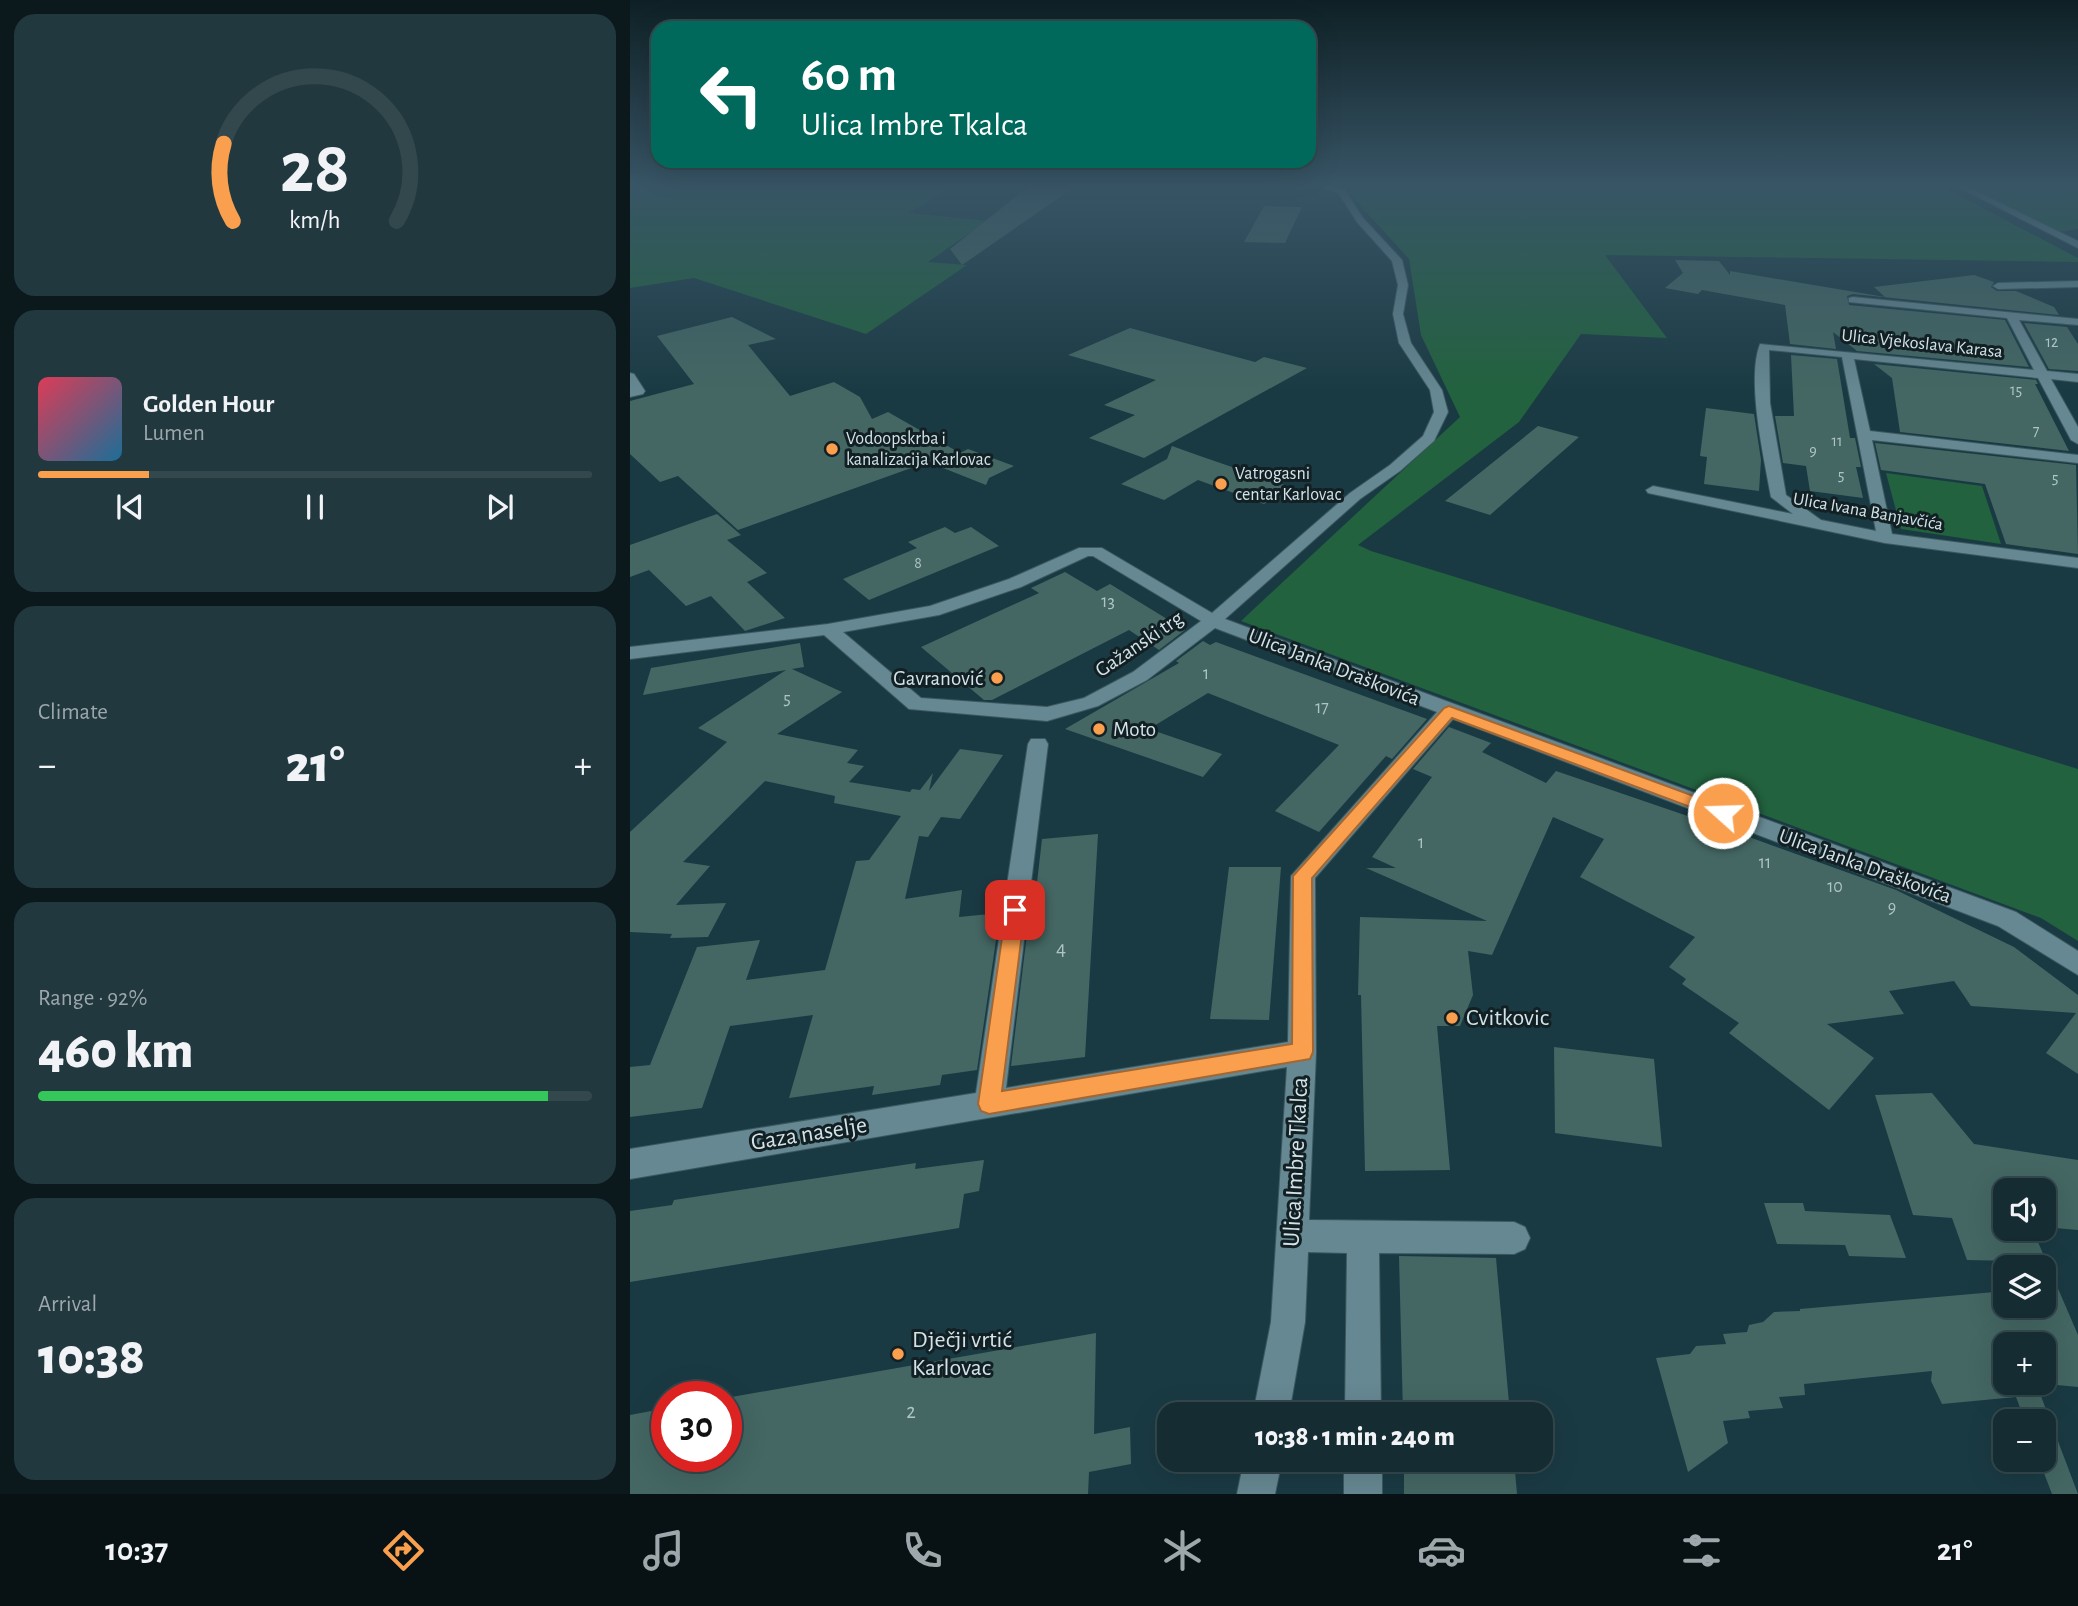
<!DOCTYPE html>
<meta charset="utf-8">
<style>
body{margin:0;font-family:"Alegreya Sans",sans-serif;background:#21383e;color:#f1f3f6;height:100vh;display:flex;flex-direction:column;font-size:26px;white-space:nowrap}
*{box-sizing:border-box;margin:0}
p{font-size:23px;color:#9da7ac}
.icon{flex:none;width:38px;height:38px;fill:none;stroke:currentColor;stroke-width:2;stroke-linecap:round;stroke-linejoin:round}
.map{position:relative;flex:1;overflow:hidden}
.details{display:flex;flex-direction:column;gap:14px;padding:14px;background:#0b181c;width:630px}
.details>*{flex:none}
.banner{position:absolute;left:21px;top:21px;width:665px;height:147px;border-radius:21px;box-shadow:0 7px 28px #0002,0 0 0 2px #33484d;background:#00695c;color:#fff;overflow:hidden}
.tools{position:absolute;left:1363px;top:1178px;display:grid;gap:14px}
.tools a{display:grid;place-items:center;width:63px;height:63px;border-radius:14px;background:#142c32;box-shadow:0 7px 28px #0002,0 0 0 2px #33484d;font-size:35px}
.speed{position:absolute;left:21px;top:1381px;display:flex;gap:14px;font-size:35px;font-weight:700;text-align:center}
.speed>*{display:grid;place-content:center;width:91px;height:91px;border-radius:50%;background:#142c32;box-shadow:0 7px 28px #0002,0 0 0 2px #33484d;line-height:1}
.speed .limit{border:10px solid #d22;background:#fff;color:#111}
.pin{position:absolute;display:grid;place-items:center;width:60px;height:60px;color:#fff;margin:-30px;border-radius:14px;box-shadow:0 4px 10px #0006}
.me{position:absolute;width:77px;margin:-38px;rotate:290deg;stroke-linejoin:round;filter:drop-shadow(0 0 5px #0008)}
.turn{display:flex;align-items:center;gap:24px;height:147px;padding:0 35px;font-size:32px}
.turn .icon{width:91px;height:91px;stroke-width:2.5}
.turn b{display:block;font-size:49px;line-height:60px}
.big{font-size:52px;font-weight:800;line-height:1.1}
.details .widget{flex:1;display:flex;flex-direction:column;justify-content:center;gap:10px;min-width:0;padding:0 24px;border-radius:21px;background:#21383e}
.details .dial{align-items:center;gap:0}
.dial svg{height:182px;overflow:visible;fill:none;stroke:#33484d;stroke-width:7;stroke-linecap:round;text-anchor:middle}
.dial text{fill:#f1f3f6;stroke:none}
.song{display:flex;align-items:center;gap:21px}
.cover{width:84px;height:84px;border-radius:10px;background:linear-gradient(135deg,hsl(350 70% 55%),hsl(200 70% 35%))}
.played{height:7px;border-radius:4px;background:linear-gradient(90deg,#fa9f4e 20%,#33484d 20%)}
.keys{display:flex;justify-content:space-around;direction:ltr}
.heat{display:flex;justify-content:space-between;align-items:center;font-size:38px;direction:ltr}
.charge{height:10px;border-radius:5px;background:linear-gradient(90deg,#34c759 92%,#33484d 0)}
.trip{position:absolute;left:527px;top:1402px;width:396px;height:70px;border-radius:21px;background:#142c32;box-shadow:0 7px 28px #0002,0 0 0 2px #33484d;font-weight:800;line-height:70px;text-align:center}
.menu{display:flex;height:112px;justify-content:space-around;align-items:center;background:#081214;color:#9da7ac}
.menu .icon{width:49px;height:49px}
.menu .on{color:#fa9f4e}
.menu b{font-size:32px;color:#f1f3f6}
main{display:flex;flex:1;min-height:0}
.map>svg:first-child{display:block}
.green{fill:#22623e}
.building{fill:#446763;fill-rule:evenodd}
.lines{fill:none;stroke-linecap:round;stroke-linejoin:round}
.minor-casing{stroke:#3b585f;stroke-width:2}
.minor{fill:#668892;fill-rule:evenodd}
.route{fill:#fa9f4e;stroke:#a26733;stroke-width:2}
.poi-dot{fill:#fa9f4e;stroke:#121f23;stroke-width:2.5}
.labels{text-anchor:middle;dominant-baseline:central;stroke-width:6;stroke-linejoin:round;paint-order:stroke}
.far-number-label{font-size:16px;fill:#aec5c8}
.far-street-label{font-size:18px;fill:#d2e4ea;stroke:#121f23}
.far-poi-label{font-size:18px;fill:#d2e4ea;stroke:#121f23;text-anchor:start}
.number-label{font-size:18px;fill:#aec5c8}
.street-label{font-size:21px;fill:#d2e4ea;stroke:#121f23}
.poi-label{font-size:21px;fill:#d2e4ea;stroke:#121f23;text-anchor:end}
.near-number-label{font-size:21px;fill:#aec5c8}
.near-poi-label{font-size:24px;fill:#d2e4ea;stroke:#121f23;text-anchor:start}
.near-street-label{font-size:24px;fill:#d2e4ea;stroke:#121f23}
</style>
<main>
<section class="details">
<div class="widget dial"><svg viewBox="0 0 100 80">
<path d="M14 69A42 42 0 1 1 86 69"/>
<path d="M14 69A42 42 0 0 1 10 35" stroke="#fa9f4e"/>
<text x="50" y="56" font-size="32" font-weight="700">28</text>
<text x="50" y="72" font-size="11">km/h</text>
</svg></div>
<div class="widget">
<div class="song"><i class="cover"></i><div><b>Golden Hour</b><p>Lumen</p></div></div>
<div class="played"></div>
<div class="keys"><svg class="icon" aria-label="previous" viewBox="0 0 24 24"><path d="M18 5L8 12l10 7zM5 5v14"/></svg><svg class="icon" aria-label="pause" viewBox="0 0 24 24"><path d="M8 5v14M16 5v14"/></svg><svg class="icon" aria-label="next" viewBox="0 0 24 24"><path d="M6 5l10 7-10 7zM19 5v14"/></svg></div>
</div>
<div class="widget"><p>Climate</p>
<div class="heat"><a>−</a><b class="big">21°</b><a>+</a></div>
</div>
<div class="widget"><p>Range · 92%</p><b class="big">460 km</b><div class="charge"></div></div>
<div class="widget"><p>Arrival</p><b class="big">10:38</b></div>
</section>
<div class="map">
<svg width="1448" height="1494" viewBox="0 0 1448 1494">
<rect width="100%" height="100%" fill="#1a3a43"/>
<!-- green -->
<path class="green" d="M0 184H325L279 213 357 221 298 262 337 265 236 334 64 278 0 288Z
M738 184H1307L1448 258V262L975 255 1037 338 951 334 889 422 728 545 741 551 1448 769V941L1411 918 611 621 830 417 791 335 779 259 718 192Z
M1332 184H1448V229L1431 232Z
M1256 473 1352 486 1371 544 1271 529Z"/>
<!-- building -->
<path class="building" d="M402 184H439L436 186H446L332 265 320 249Z
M634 206 672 207 655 243 614 242Z
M1045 260 1089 261 1100 275V271L1255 297 1244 287 1344 275 1364 282 1361 287 1367 291H1386L1424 307 1429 315 1223 294 1217 296 1219 305 1375 320 1399 367 1227 351 1203 332 1206 349 1160 344 1155 305 1072 290 1068 294 1035 288 1053 273Z
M102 317 146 339 118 345 160 396 204 382 230 397 242 419 258 412 330 453 338 449 384 466 359 478 356 485 298 462 108 530 48 476 30 482 0 454V401L64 384 27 336Z
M1394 323 1437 327 1448 344V371L1419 369Z
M500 328 625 362 634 357 677 368 514 458 459 438 505 415 474 405 526 380 438 355Z
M1161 355 1207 359 1220 438H1225L1231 467H1226L1233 498 1180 491 1176 466 1153 463 1145 416H1164Z
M1244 364 1406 380 1408 384H1405L1439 451 1270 432 1262 378Z
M1076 408 1124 414 1131 460 1129 491 1074 484 1077 457 1070 456Z
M908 426 949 437 860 515 815 501Z
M1245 443 1446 465 1448 554 1376 544 1355 484 1251 470Z
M542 446 570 456 660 487 634 504 568 480 534 500 491 484 537 459Z
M87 514 111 535 97 540 137 573 117 582 155 618 115 631 81 596 56 606 19 570 0 577V545Z
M315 527 325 533 341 527 369 546 239 600 213 579 287 548 278 542Z
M435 572 467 591 480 584 555 630 529 650 499 630 362 700H354L291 647 409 593 401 588Z
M573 641 580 645 586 642 797 719 762 759 756 756 689 832 645 811 709 745 578 693 519 729 592 754 573 777 435 729 549 663 546 661Z
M170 643 174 667 162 669 212 692 147 734 228 750 217 763 234 766 219 782 280 792 282 789 290 790 303 773 299 791 330 749 373 755 330 819 311 817 298 837 289 836 275 899 332 890 329 917 370 913 347 1070 312 1075 310 1085 242 1095 244 1086 159 1098 183 1015 100 1026 72 1108 0 1117V1067L20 1065 67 947 130 940 116 980 195 970 226 861 239 860 271 816 204 803 205 796 135 781 53 862 80 866 46 905 96 903 78 937 40 938 42 934 0 932V832L97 742 68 728 156 670 13 695 21 668Z
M819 727 861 743 852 752 916 783 926 771 1119 837 1266 890 1384 947 1448 995V1074L1416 1053 1446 1013 1341 1006 1324 981 1259 991 1274 1014 1197 1024 1244 1058 1199 1110 1099 1033 1109 1023 1052 984 1056 979 1039 967 1065 937 950 877 974 839 923 817 862 955 838 951 843 995 830 1026H807L820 1170 735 1171 731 995H728L730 917 857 921 736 868H766L742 857 802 777 783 769Z
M468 834 455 1057 381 1066 400 909H404L412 839Z
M599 867H651L639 1020 580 1019Z
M924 1047 1024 1059 1032 1147 925 1133Z
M1302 1093 1344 1144 1448 1160V1230L1414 1227V1190H1376V1228H1402L1448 1335V1387L1406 1383 1448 1494H1422L1409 1460H1414V1421H1395L1386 1397 1312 1404 1301 1381 1302 1371 1174 1384 1175 1395 1149 1397 1153 1408 1118 1411 1120 1418 1093 1421 1098 1443 1058 1472 1026 1358 1060 1354 1066 1346 1096 1344 1093 1334 1117 1332 1119 1325 1133 1322 1144 1312 1170 1311V1309L1376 1291V1306H1414V1267H1386V1261L1337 1260 1322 1218 1283 1215 1245 1095ZM1376 1344H1414V1382H1376Z
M354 1160 349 1191 334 1194 329 1228 0 1282V1211L42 1205 44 1200 286 1163 285 1169Z
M1134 1203H1173L1175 1211 1260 1215 1276 1258 1219 1256 1215 1245 1147 1244Z
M769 1256 866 1258 880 1414H773Z
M466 1333 464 1434 500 1427 501 1464 459 1472 458 1494H0V1415L37 1408V1456H96V1398Z
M774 1460H884L887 1494H774Z"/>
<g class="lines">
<defs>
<path id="minor" d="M688 184H698L715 190 733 218 772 260 778 285 773 314 781 343 812 390 818 412 804 441 770 471 730 499 595 619 1386 912 1448 951V975L1368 926 823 719 685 878 686 1052 679 1220 884 1222 895 1227 900 1238 895 1249 884 1254 749 1253 751 1414H715L717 1253 678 1252 675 1322 659 1414H623L641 1322 657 1067 0 1179V1149L346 1093 398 744 401 739H415L418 744 376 1088 658 1042 661 876 807 712 585 628 517 680 468 706 417 721 279 709 194 635 0 659V647L198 624 300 606 379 579 449 548H472L582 613 720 493 760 465 793 436 804 412 800 390 769 343 763 314 768 285 762 261 727 222 709 194ZM458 556H463L571 621 503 672 454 698 417 707 291 698 213 632 309 615 391 587Z
M1322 184H1332L1448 241V248Z
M1448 281V287L1368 289 1363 286 1368 283Z
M1223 297 1448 319V325L1389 320 1417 371 1448 374V382L1421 379 1448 427V444L1441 440 1408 378 1224 359 1240 431 1448 455V463L1242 440 1262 534 1448 558V568L1255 543 1018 493 1016 490 1023 486 1163 514 1141 497C1134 458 1116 380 1130 344L1404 370 1377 318 1219 302V298ZM1139 350 1212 357 1246 531 1191 520 1156 495 1140 403Z
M0 373 4 374 15 391 13 394 0 397Z
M614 1460H652L645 1494H607Z
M714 1460H752V1494H714Z"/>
</defs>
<!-- minor casing -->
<use href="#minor" class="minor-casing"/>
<!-- minor -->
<use href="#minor" class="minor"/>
</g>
<!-- sky -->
<linearGradient id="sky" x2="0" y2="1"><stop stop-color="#0e2025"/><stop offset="0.47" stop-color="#385566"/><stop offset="1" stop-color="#385566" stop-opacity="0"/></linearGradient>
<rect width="1448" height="393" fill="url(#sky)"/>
<!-- route -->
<path class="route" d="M819 706 1099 809 1101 813 1099 817H1087L822 718 682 878 683 1052 680 1059 359 1114 351 1111 348 1104 376 910 379 905 385 903 392 905 395 910 372 1091 662 1044 663 876 814 708Z"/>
<!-- markers -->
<g class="poi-dot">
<circle cx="202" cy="449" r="7"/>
<circle cx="591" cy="484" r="7"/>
<circle cx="367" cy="678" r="7"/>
<circle cx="469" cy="729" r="7"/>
<circle cx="822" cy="1018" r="7"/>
<circle cx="268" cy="1354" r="7"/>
</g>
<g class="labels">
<!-- far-number labels -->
<g class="far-number-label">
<text x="1422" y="342">12</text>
<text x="1386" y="390">15</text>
<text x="1406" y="431">7</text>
<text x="1207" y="441">11</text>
<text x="1183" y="451">9</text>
<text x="1211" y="475">5</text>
<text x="1425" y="478">5</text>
<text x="288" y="563">8</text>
</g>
<!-- far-street labels -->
<g class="far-street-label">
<text transform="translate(1292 344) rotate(6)">Ulica Vjekoslava Karasa</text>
<text transform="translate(1238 512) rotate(10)">Ulica Ivana Banjavčića</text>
</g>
<!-- far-poi labels -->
<g class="far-poi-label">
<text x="216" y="439">Vodoopskrba i<tspan x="216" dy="21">kanalizacija Karlovac</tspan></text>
<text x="605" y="474">Vatrogasni<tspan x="605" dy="21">centar Karlovac</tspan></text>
</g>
<!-- number labels -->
<g class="number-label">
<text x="478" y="602">13</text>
<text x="576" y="674">1</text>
<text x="157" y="699">5</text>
<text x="692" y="708">17</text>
<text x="791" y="843">1</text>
<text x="1135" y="863">11</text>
<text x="1205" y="887">10</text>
<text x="1262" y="908">9</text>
</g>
<!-- street labels -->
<g class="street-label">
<text transform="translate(509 644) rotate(-34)">Gažanski trg</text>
<text transform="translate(704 667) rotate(21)">Ulica Janka Draškovića</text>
<text transform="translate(1235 866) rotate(20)">Ulica Janka Draškovića</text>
</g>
<!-- poi labels -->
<g class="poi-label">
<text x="353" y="678">Gavranović</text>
<text x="483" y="729" text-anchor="start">Moto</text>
</g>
<!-- near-number labels -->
<g class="near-number-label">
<text x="431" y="948">4</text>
<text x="281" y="1411">2</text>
</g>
<!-- near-poi labels -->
<g class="near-poi-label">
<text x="836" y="1018">Cvitkovic</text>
<text x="282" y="1340">Dječji vrtić<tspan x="282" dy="28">Karlovac</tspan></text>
</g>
<!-- near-street labels -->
<g class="near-street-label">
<text transform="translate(179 1134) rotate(-9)">Gaza naselje</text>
<text transform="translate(666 1162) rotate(-87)">Ulica Imbre Tkalca</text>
</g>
</g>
</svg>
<div class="tools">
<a><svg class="icon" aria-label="sound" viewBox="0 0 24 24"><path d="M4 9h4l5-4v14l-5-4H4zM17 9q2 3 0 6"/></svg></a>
<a><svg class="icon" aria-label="layers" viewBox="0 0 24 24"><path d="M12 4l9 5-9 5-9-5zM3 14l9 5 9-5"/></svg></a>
<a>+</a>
<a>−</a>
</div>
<div class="speed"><div class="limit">30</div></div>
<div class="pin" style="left:385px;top:910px;background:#d93025"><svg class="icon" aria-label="arrive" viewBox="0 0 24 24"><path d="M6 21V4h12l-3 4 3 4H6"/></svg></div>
<svg class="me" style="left:1093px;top:813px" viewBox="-20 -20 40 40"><circle r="17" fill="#fa9f4e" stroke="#fff" stroke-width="3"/><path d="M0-11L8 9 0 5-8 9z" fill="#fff"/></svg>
<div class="trip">10:38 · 1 min · 240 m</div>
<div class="banner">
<div class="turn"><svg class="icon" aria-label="left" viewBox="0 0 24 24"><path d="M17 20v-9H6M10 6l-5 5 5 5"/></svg><div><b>60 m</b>Ulica Imbre Tkalca</div></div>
</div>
</div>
</main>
<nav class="menu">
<b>10:37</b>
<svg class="icon on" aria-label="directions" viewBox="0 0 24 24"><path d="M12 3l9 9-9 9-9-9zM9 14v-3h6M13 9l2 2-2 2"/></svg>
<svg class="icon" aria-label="music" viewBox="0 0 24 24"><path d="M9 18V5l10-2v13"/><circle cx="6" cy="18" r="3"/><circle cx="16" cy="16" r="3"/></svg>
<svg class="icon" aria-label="phone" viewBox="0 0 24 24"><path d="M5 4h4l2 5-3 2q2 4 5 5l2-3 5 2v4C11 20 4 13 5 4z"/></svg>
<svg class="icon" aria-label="climate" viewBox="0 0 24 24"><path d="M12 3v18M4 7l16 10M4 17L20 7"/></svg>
<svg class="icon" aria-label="car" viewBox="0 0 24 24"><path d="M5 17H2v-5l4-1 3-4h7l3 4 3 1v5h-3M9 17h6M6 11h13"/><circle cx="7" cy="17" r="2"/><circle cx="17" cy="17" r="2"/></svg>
<svg class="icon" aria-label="filters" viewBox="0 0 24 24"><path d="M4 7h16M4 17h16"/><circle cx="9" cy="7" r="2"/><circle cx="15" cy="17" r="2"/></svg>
<b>21°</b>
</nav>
